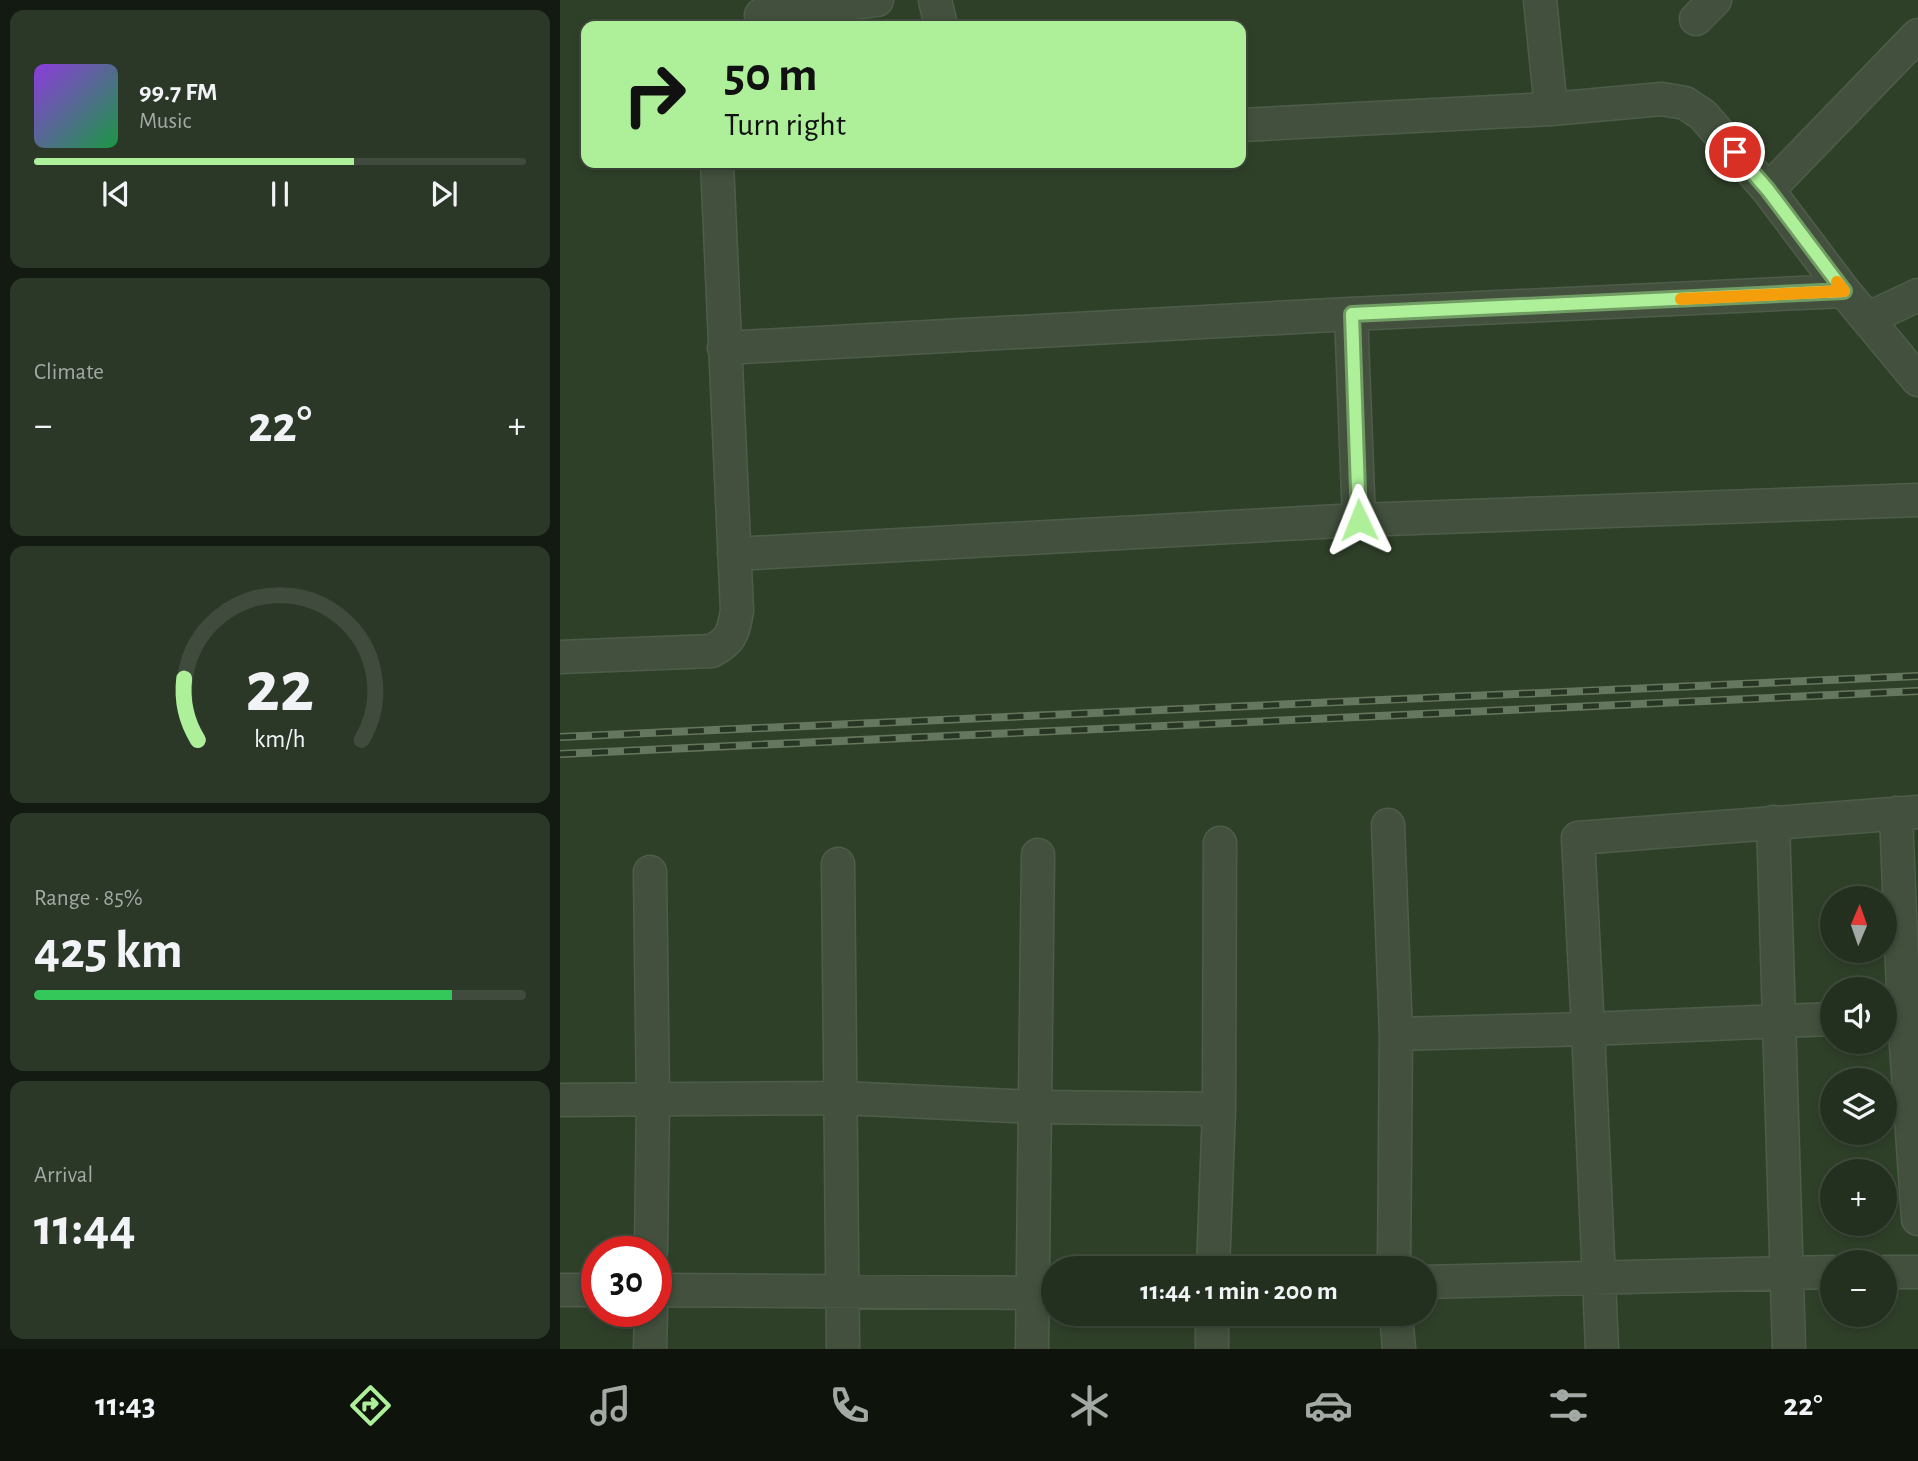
<!DOCTYPE html>
<meta charset="utf-8">
<style>
body{margin:0;font-family:"Alegreya Sans",sans-serif;background:#2b3828;color:#f1f3f6;height:100vh;display:flex;flex-direction:column;font-size:26px;white-space:nowrap}
*{box-sizing:border-box;margin:0}
p{font-size:23px;color:#a3a9a4}
.icon{flex:none;width:38px;height:38px;fill:none;stroke:currentColor;stroke-width:2;stroke-linecap:round;stroke-linejoin:round}
.map{position:relative;flex:1;overflow:hidden}
.panel{display:flex;flex-direction:column;gap:10px;padding:10px;background:#131a11;width:560px}
.panel>*{flex:none}
.banner{position:absolute;left:21px;top:21px;width:665px;height:147px;border-radius:14px;box-shadow:0 4px 10px #0003,0 0 0 2px #404b3d;background:#aef099;color:#111;overflow:hidden}
.needle{width:46px;rotate:2deg}
.fabs{position:absolute;left:1260px;top:886px;display:grid;gap:14px}
.fabs a{display:grid;place-items:center;width:77px;height:77px;border-radius:50%;background:#23301f;box-shadow:0 4px 10px #0003,0 0 0 2px #404b3d;font-size:35px}
.speed{position:absolute;left:21px;top:1236px;display:flex;gap:14px;font-size:35px;font-weight:700;text-align:center}
.speed>*{display:grid;place-content:center;width:91px;height:91px;border-radius:50%;background:#23301f;box-shadow:0 4px 10px #0003,0 0 0 2px #404b3d;line-height:1}
.speed .limit{border:10px solid #d22;background:#fff;color:#111}
.pin{position:absolute;display:grid;place-items:center;width:60px;height:60px;color:#fff;margin:-30px;border:4px solid #fff;border-radius:50%;box-shadow:0 2px 7px #0007}
.me{position:absolute;width:77px;margin:-38px;rotate:358deg;stroke-linejoin:round;filter:drop-shadow(0 0 5px #0008)}
.turn{display:flex;align-items:center;gap:24px;height:147px;padding:0 28px;font-size:32px}
.turn .icon{width:91px;height:91px;stroke-width:2.5}
.turn b{display:block;font-size:49px;line-height:60px}
.big{font-size:52px;font-weight:700;line-height:1.1}
.panel .widget{flex:1;display:flex;flex-direction:column;justify-content:center;gap:10px;min-width:0;padding:0 24px;border-radius:14px;background:#2b3828}
.panel .dial{align-items:center;gap:0}
.dial svg{height:182px;overflow:visible;fill:none;stroke:#404b3d;stroke-width:7;stroke-linecap:round;text-anchor:middle}
.dial text{fill:#f1f3f6;stroke:none}
.song{display:flex;align-items:center;gap:21px}
.cover{width:84px;height:84px;border-radius:10px;background:linear-gradient(135deg,hsl(270 70% 55%),hsl(140 70% 35%))}
.played{height:7px;border-radius:4px;background:linear-gradient(90deg,#aef099 65%,#404b3d 65%)}
.keys{display:flex;justify-content:space-around;direction:ltr}
.heat{display:flex;justify-content:space-between;align-items:center;font-size:38px;direction:ltr}
.charge{height:10px;border-radius:5px;background:linear-gradient(90deg,#34c759 85%,#404b3d 0)}
.trip{position:absolute;left:481px;top:1256px;width:396px;height:70px;border-radius:35px;background:#23301f;box-shadow:0 4px 10px #0003,0 0 0 2px #404b3d;font-weight:700;line-height:70px;text-align:center}
.dock{display:flex;height:112px;justify-content:space-around;align-items:center;background:#0e130c;color:#a3a9a4}
.dock .icon{width:49px;height:49px}
.dock .active{color:#aef099}
.dock b{font-size:32px;color:#f1f3f6}
main{display:flex;flex:1;min-height:0}
.map>svg:first-child{display:block}
.lines{fill:none;stroke-linecap:round;stroke-linejoin:round}
.street-casing{stroke:#4e5d4a;stroke-width:35}
.street{stroke:#42503d;stroke-width:32}
.rail-casing{stroke:#66775f;stroke-width:8}
.rail{stroke:#273622;stroke-width:5;stroke-dasharray:16;stroke-linecap:butt}
.route-casing{stroke:#719c63;stroke-width:18}
.route{stroke:#aef099;stroke-width:12}
.slow{stroke:#f59e0b;stroke-width:12}
</style>
<main>
<section class="panel">
<div class="widget">
<div class="song"><i class="cover"></i><div><b>99.7 FM</b><p>Music</p></div></div>
<div class="played"></div>
<div class="keys"><svg class="icon" aria-label="previous" viewBox="0 0 24 24"><path d="M18 5L8 12l10 7zM5 5v14"/></svg><svg class="icon" aria-label="pause" viewBox="0 0 24 24"><path d="M8 5v14M16 5v14"/></svg><svg class="icon" aria-label="next" viewBox="0 0 24 24"><path d="M6 5l10 7-10 7zM19 5v14"/></svg></div>
</div>
<div class="widget"><p>Climate</p>
<div class="heat"><a>−</a><b class="big">22°</b><a>+</a></div>
</div>
<div class="widget dial"><svg viewBox="0 0 100 80">
<path d="M14 69A42 42 0 1 1 86 69"/>
<path d="M14 69A42 42 0 0 1 8 42" stroke="#aef099"/>
<text x="50" y="56" font-size="32" font-weight="700">22</text>
<text x="50" y="72" font-size="11">km/h</text>
</svg></div>
<div class="widget"><p>Range · 85%</p><b class="big">425 km</b><div class="charge"></div></div>
<div class="widget"><p>Arrival</p><b class="big">11:44</b></div>
</section>
<div class="map">
<svg width="1358" height="1349" viewBox="0 0 1358 1349">
<rect width="100%" height="100%" fill="#2f4029"/>
<g class="lines">
<defs>
<path id="street" d="M375 0 381 26
M980 0 991 109
M201 15 317 0
M1136 19 1155 0
M681 125 991 109 1102 99 1125 103 1143 115 1208 190 1284 291 1358 380
M1208 190 1358 35
M791 314 799 520
M1307 319 1358 295
M164 348 791 314 1284 291
M174 554 799 520 1358 500
M0 657 152 651C172 640 173 633 177 611L157 163
M1336 813 1344 1016 1358 1219
M1213 822 1229 1349
M828 825 836 1034 834 1269
M278 864 283 1349
M90 872 93 1101 91 1251
M836 1034 1028 1029 1272 1019
M0 1100 282 1098 475 1107 659 1109
M653 1269 659 1109 660 843
M1325 1272H1358
M864 1282 1272 1272
M0 1290H37
M96 1290 494 1293
M652 1314V1349
M836 1314 839 1349
M90 1349 91 1311
M472 1349 478 855
M1042 1349 1028 1029 1018 838 1358 812"/>
</defs>
<!-- street casing -->
<use href="#street" class="street-casing"/>
<!-- street -->
<use href="#street" class="street"/>
<defs>
<path id="rail" d="M0 737 1358 676
M0 754 1358 691"/>
</defs>
<!-- rail casing -->
<use href="#rail" class="rail-casing"/>
<!-- rail -->
<use href="#rail" class="rail"/>
</g>
<g class="lines">
<defs>
<path id="route" d="M799 520 792 314 1284 291 1208 190 1175 152"/>
</defs>
<!-- route casing -->
<use href="#route" class="route-casing"/>
<!-- route -->
<use href="#route" class="route"/>
<!-- slow -->
<path class="slow" d="M1121 299 1284 291 1277 282"/>
</g>
</svg>
<div class="fabs">
<a><svg class="needle" viewBox="-14 -14 28 28"><path d="M0-13l5 13h-10z" fill="#e53935"/><path d="M0 13l5-13h-10z" fill="#a3a9a4"/></svg></a>
<a><svg class="icon" aria-label="sound" viewBox="0 0 24 24"><path d="M4 9h4l5-4v14l-5-4H4zM17 9q2 3 0 6"/></svg></a>
<a><svg class="icon" aria-label="layers" viewBox="0 0 24 24"><path d="M12 4l9 5-9 5-9-5zM3 14l9 5 9-5"/></svg></a>
<a>+</a>
<a>−</a>
</div>
<div class="speed"><div class="limit">30</div></div>
<div class="pin" style="left:1175px;top:152px;background:#d93025"><svg class="icon" aria-label="arrive" viewBox="0 0 24 24"><path d="M6 21V4h12l-3 4 3 4H6"/></svg></div>
<svg class="me" style="left:799px;top:520px" viewBox="-20 -20 40 40"><path d="M0-17L14 15 0 8-14 15z" fill="#aef099" stroke="#fff" stroke-width="4"/></svg>
<div class="trip">11:44 · 1 min · 200 m</div>
<div class="banner">
<div class="turn"><svg class="icon" aria-label="right" viewBox="0 0 24 24"><path d="M7 20v-9h11M14 6l5 5-5 5"/></svg><div><b>50 m</b>Turn right</div></div>
</div>
</div>
</main>
<nav class="dock">
<b>11:43</b>
<svg class="icon active" aria-label="directions" viewBox="0 0 24 24"><path d="M12 3l9 9-9 9-9-9zM9 14v-3h6M13 9l2 2-2 2"/></svg>
<svg class="icon" aria-label="music" viewBox="0 0 24 24"><path d="M9 18V5l10-2v13"/><circle cx="6" cy="18" r="3"/><circle cx="16" cy="16" r="3"/></svg>
<svg class="icon" aria-label="phone" viewBox="0 0 24 24"><path d="M5 4h4l2 5-3 2q2 4 5 5l2-3 5 2v4C11 20 4 13 5 4z"/></svg>
<svg class="icon" aria-label="climate" viewBox="0 0 24 24"><path d="M12 3v18M4 7l16 10M4 17L20 7"/></svg>
<svg class="icon" aria-label="car" viewBox="0 0 24 24"><path d="M5 17H2v-5l4-1 3-4h7l3 4 3 1v5h-3M9 17h6M6 11h13"/><circle cx="7" cy="17" r="2"/><circle cx="17" cy="17" r="2"/></svg>
<svg class="icon" aria-label="filters" viewBox="0 0 24 24"><path d="M4 7h16M4 17h16"/><circle cx="9" cy="7" r="2"/><circle cx="15" cy="17" r="2"/></svg>
<b>22°</b>
</nav>
